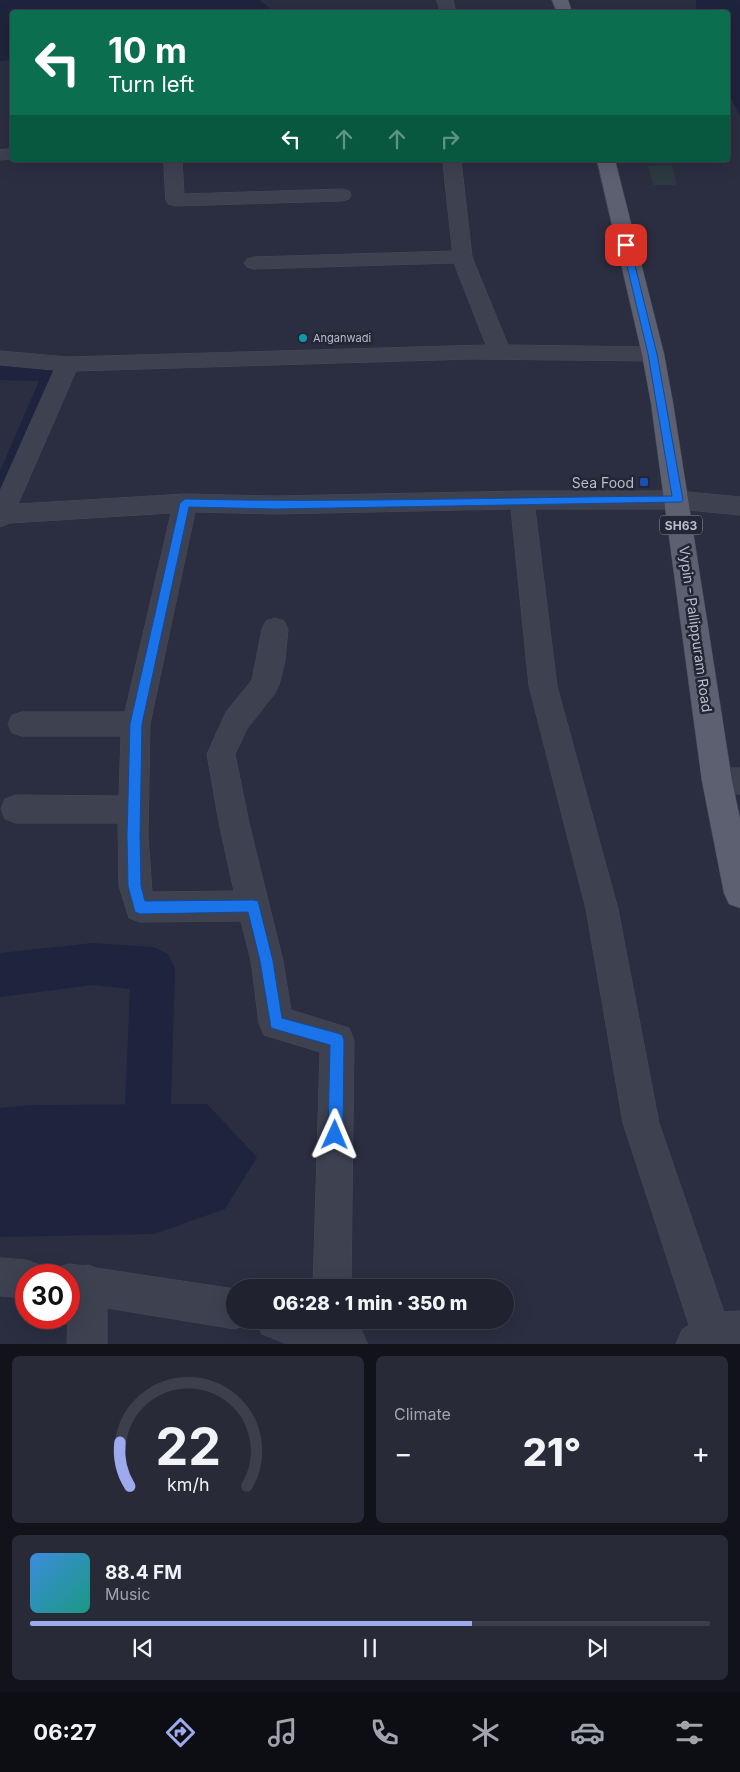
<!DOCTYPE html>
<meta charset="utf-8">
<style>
body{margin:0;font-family:Inter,sans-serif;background:#282a38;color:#f1f3f6;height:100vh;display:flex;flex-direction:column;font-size:19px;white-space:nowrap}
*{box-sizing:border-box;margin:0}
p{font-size:16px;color:#a2a4ab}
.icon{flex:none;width:28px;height:28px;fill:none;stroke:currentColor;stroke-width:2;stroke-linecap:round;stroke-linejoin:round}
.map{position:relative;height:1344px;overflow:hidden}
.panel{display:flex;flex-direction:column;gap:12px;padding:12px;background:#12131a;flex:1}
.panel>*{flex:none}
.top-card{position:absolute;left:10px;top:10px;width:720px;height:152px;border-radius:5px;box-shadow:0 5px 20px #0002,0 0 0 1px #3d3f4c;background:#0b6e4f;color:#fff;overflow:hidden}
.speed{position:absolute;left:15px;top:1264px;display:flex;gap:10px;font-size:25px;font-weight:700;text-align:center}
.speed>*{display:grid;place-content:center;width:65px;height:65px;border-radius:50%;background:#202230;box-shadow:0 5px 20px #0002,0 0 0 1px #3d3f4c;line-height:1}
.speed .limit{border:8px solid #d22;background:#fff;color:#111}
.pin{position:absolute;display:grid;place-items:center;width:42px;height:42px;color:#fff;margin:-21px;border-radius:10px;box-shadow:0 2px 8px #0006}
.me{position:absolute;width:55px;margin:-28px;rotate:1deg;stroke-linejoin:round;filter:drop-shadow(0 0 4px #0008)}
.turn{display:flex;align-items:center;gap:18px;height:105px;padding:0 15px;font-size:22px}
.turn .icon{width:65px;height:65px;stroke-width:2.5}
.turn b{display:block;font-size:35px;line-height:42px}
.lanes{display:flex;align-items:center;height:48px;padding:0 15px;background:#0003;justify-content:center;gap:25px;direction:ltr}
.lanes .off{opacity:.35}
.big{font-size:38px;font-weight:800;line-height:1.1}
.panel .card{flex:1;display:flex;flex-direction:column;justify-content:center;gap:8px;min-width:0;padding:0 18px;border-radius:8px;background:#282a38}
.panel .dial{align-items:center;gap:0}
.dial svg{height:130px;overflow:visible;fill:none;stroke:#3d3f4c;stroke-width:7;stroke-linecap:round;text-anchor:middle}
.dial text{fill:#f1f3f6;stroke:none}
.song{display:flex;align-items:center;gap:15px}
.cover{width:60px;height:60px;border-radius:8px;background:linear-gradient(135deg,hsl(210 70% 55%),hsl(170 70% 35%))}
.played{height:5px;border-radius:2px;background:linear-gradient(90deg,#9daaed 65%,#3d3f4c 65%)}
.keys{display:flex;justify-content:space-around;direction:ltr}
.heat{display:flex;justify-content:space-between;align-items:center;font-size:28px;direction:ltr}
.panel .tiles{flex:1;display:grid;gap:12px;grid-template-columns:1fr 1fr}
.card:last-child{grid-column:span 2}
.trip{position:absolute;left:226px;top:1279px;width:288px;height:50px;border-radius:25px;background:#202230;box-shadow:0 5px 20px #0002,0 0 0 1px #3d3f4c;font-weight:800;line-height:50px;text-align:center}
.menu{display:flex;height:80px;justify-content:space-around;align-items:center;background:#0d0e13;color:#a2a4ab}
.menu .icon{width:35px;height:35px}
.menu .on{color:#9daaed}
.menu b{font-size:22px;color:#f1f3f6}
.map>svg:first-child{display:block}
.green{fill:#2c3a41}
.water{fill:#1e243d}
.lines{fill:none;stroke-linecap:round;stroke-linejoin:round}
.canal{fill:#1e243d;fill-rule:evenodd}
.minor-casing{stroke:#484a59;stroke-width:1}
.primary-casing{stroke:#484a59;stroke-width:1}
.minor{fill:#3e4150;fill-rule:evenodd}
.primary{fill:#5c6070;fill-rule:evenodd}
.route{fill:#1a73e8;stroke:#114b97}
.culture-dot{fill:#0f9aa8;stroke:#222635;stroke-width:2}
.transit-dot{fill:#1a4fb4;stroke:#222635;stroke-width:2}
.labels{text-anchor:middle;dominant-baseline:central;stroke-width:5;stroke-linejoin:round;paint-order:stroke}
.far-poi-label{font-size:11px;fill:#bbbdca;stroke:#222635;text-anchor:start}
.shield{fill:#222635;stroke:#8d909d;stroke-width:1}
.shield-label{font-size:12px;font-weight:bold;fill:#bbbdca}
.poi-label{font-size:14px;fill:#bbbdca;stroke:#222635;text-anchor:end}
.street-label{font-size:14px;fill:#bbbdca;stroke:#222635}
</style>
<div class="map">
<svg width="740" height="1345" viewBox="0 0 740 1345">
<rect width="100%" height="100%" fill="#2a2e40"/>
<!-- green -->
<path class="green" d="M672 165 677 185H653L648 166Z"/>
<!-- water -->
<path class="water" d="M0 0H259L275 12H12V60L0 61Z
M696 0H740V115L728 94V12H696Z
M207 1104 257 1157 225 1209 154 1234 0 1237V1108L32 1105Z"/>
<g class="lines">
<!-- canal -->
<path class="canal" d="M0 360C21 361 57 356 70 376L58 409 16 506 11 514 0 518V471L39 381 0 380Z
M93 943 153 947 168 954 175 969 171 1104 165 1121 148 1127 131 1121 125 1104 130 989 93 985 0 997V953Z"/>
<defs>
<path id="minor" d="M437 0H453L456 12H441Z
M12 149V159L0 160V150Z
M164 160H182L184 194 342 189 349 191 351 195 349 199 342 201 175 206 168 204 166 200Z
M443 160H461L472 257 508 345 653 347 661 349 664 354 661 359 653 361 471 359 76 371 18 504 185 494 275 496 522 491H678L740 497V515L678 509H535L557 686 618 909 659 1123 724 1312 740 1311V1345L676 1344 682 1330 689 1325 623 1123 586 909 529 686 511 509 275 514 195 512 150 724 148 836 152 892 234 891 219 823 207 754 226 712 252 680 262 629 266 621 275 618 284 621 288 629 285 661 279 685 275 693 247 729 235 754 249 823 283 961 291 1010 349 1028 354 1040 351 1288H313L320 1052 264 1035 259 1023 251 961 241 921 140 922 129 918 119 886 118 823H16L5 819 1 809 5 799 16 795 119 796 121 736H22L12 733 8 724 12 715 22 712H125L171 513 10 523 0 527V491L54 370 0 365V351L68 357 486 345 454 263 254 269 247 267 244 263 247 259 254 257 452 251Z
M717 768H740V794H717L707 790 702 781 707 772Z
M0 1258 26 1260 40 1265 44 1275H26V1298L0 1296Z
M69 1264 85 1266 88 1265 96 1268 235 1289V1320H250L249 1323 235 1329 107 1308V1345H67L69 1275H53L55 1269Z
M256 1320H331L362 1331 368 1345H289L262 1334Z"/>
<path id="primary" d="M552 0H568L572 12H557Z
M597 160H615L664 354 673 403 732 781 740 819V908L729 904 724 893 702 781 651 403 642 354Z"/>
</defs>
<!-- minor casing -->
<use href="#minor" class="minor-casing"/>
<!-- primary casing -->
<use href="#primary" class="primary-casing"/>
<!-- minor -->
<use href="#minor" class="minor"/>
<!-- primary -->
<use href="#primary" class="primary"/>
</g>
<!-- route -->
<path class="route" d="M623 244 630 245 657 354 683 500 681 502 275 509 189 507 142 724 140 836 141 886 145 901 253 900 258 901 273 961 282 1018 337 1033 342 1035 344 1040 343 1135 340 1140 335 1143 330 1140 328 1135 330 1045 271 1028 260 961 248 912 140 914 135 912 128 886 127 836 130 724 180 503 185 499C347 503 510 497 672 496L648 354 622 245Z"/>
<!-- markers -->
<circle class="culture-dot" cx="303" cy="338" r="5"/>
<rect class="transit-dot" x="639" y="477" width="10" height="10" rx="2.5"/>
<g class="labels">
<!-- far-poi labels -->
<g class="far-poi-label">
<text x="313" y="338">Anganwadi</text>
</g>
<!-- shield labels -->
<rect class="shield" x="660" y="515.5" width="42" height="19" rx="4"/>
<g class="shield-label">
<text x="681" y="525">SH63</text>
</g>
<!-- poi labels -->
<g class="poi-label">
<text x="634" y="482">Sea Food</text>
</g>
<!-- street labels -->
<g class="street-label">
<text transform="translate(696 629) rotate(82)">Vypin - Pallippuram Road</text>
</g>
</g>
</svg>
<div class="speed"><div class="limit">30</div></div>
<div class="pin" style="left:626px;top:245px;background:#d93025"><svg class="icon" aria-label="arrive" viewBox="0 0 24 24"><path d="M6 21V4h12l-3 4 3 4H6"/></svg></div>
<svg class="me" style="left:335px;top:1135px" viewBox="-20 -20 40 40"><path d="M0-17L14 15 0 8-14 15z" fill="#1a73e8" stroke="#fff" stroke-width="4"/></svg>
<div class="trip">06:28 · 1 min · 350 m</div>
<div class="top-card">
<div class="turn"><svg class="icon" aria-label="left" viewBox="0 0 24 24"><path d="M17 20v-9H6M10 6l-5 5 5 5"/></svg><div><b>10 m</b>Turn left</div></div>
<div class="lanes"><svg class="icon" aria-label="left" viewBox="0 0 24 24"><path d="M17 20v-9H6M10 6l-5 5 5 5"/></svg><svg class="icon off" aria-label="ahead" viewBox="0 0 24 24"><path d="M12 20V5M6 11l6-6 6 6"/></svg><svg class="icon off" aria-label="ahead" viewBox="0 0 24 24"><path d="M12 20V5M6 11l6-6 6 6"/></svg><svg class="icon off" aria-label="right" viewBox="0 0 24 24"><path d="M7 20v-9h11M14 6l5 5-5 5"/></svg></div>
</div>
</div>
<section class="panel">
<div class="tiles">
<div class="card dial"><svg viewBox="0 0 100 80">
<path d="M14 69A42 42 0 1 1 86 69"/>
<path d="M14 69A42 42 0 0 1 8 42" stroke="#9daaed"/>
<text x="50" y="56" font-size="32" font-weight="700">22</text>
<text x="50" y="72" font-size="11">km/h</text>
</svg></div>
<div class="card"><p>Climate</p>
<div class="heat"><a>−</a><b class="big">21°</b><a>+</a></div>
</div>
<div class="card">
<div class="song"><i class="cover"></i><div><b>88.4 FM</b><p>Music</p></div></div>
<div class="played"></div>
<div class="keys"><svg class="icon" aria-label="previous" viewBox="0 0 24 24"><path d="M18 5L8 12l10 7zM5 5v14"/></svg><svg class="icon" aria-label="pause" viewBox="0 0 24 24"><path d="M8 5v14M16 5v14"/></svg><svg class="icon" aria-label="next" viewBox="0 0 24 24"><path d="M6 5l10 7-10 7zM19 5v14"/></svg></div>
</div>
</div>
</section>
<nav class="menu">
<b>06:27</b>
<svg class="icon on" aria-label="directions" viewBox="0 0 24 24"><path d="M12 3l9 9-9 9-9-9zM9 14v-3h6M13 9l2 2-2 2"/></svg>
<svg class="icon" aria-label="music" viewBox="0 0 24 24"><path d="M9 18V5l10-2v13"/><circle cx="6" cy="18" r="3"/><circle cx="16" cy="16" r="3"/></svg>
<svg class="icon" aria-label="phone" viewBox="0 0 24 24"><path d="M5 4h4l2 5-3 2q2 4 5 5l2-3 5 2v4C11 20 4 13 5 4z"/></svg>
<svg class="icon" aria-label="climate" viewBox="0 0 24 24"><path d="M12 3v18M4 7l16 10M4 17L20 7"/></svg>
<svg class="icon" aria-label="car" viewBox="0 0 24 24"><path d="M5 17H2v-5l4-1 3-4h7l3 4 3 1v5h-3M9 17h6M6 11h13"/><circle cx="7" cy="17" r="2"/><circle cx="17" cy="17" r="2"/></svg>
<svg class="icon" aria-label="filters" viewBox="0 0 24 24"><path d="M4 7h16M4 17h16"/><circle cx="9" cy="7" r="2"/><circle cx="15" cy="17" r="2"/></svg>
</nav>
